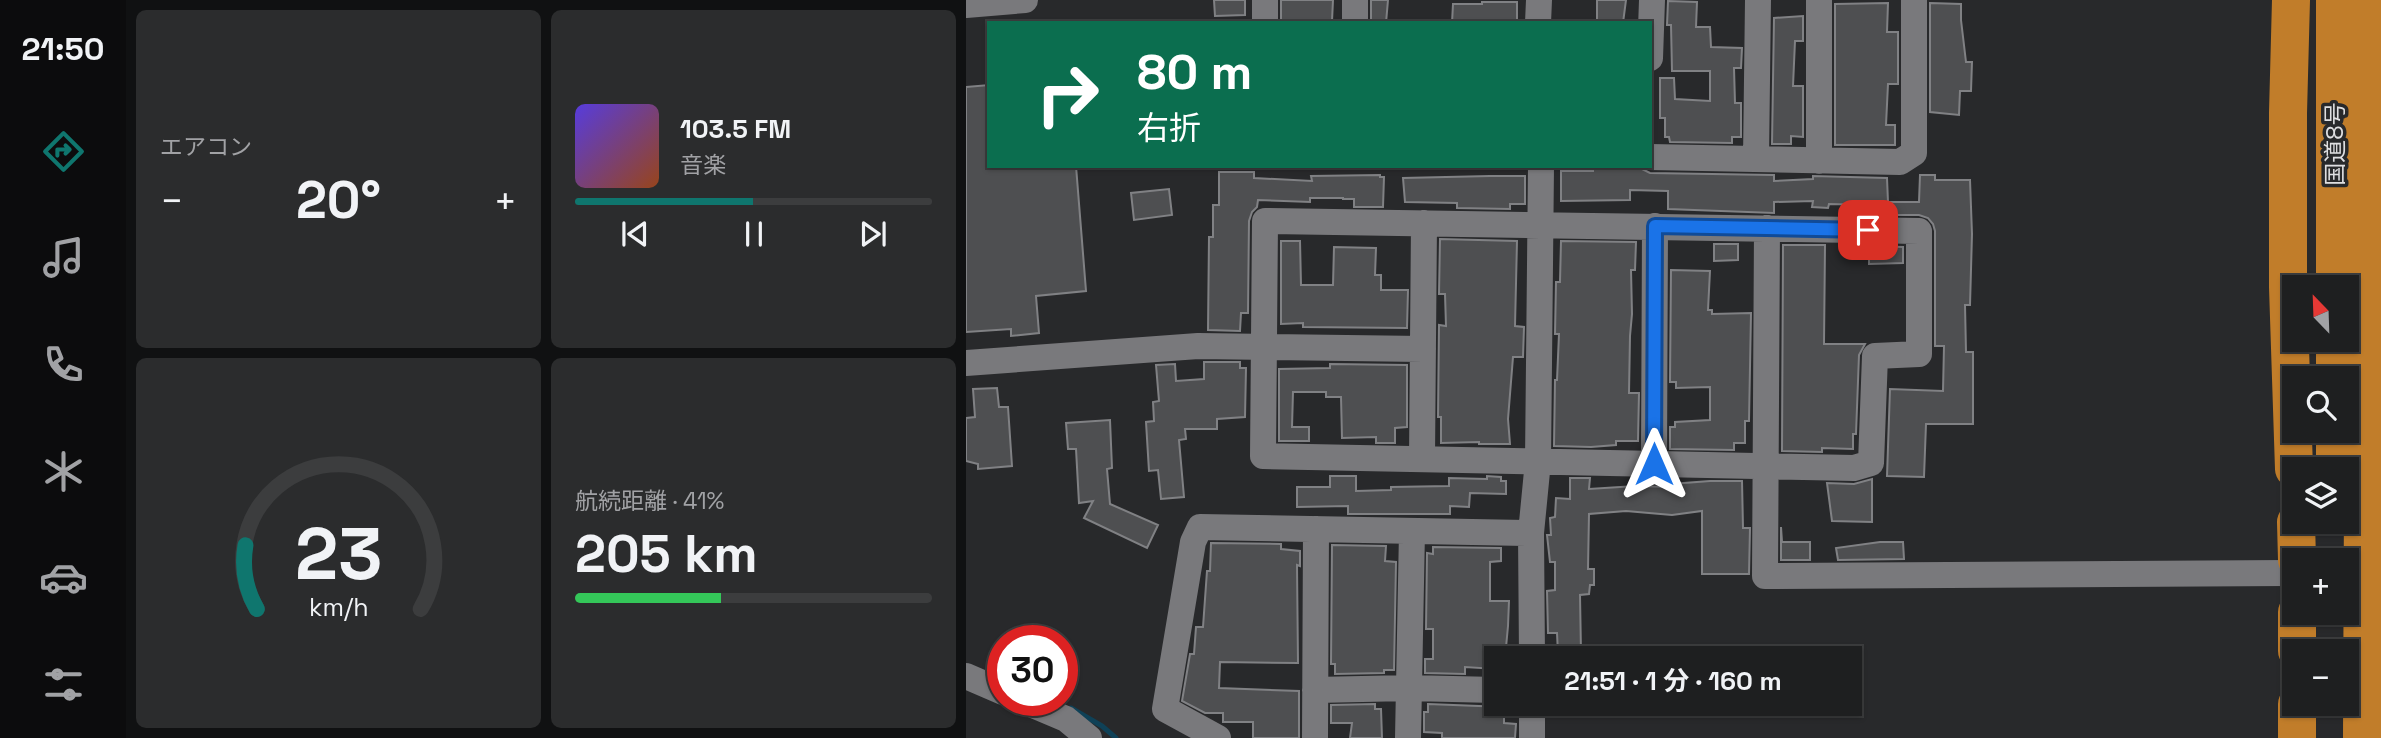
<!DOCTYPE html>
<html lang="ja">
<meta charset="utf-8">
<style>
body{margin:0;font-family:"Space Grotesk","Noto Sans JP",sans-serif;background:#2b2c2d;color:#f1f3f6;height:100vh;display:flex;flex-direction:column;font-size:26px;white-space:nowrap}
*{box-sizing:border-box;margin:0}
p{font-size:23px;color:#a1a2a5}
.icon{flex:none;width:38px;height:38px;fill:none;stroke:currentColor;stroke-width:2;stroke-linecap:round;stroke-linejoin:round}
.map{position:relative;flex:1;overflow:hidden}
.sheet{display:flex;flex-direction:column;gap:10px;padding:10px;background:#101112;width:840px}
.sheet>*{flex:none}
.hud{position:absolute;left:21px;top:21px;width:665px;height:147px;border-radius:0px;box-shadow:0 2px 5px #0004,0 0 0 2px #3c3d3e;background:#0b6e4f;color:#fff;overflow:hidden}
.needle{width:46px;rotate:337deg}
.controls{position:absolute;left:1316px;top:275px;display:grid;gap:14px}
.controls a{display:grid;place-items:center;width:77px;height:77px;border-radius:0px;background:#1e1f20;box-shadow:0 2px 5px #0004,0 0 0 2px #3c3d3e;font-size:35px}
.speed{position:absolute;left:21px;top:625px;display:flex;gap:14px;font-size:35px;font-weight:700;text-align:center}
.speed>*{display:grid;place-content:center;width:91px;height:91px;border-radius:50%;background:#1e1f20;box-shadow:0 2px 5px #0004,0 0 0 2px #3c3d3e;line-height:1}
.speed .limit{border:10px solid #d22;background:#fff;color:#111}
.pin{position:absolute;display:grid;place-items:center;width:60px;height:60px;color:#fff;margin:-30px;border-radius:14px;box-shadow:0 4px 10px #0006}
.me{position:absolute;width:77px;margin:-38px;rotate:0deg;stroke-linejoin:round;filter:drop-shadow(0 0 5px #0008)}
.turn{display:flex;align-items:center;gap:24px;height:147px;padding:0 35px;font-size:32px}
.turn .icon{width:91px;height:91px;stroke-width:2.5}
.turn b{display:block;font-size:49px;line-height:60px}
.big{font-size:52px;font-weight:700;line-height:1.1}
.sheet .widget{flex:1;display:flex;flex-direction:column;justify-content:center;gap:10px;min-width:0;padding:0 24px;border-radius:10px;background:#2b2c2d}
.sheet .dial{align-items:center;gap:0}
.dial svg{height:182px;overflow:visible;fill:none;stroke:#3c3d3e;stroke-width:7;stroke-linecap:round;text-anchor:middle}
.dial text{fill:#f1f3f6;stroke:none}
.song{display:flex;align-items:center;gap:21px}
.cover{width:84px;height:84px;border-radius:10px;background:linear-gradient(135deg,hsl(250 70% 55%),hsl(20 70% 35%))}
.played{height:7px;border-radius:4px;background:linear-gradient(90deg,#0f766e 50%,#3c3d3e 50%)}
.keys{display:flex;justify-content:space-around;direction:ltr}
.heat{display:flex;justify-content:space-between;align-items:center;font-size:38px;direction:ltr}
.charge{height:10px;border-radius:5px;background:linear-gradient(90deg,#34c759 41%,#3c3d3e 0)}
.sheet .tiles{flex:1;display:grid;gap:10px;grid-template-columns:repeat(2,1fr)}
.trip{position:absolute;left:518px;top:646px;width:378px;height:70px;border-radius:0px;background:#1e1f20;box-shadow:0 2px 5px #0004,0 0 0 2px #3c3d3e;font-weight:700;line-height:70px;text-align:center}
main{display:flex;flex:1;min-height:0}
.tabs{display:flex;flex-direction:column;width:126px;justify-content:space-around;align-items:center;background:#0c0c0d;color:#a1a2a5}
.tabs .icon{width:49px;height:49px}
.tabs .on{color:#0f766e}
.tabs b{font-size:32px;color:#f1f3f6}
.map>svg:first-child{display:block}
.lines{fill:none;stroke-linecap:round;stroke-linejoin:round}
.stream{stroke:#0f4157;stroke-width:5}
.building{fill:#4e4f51;stroke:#808184;stroke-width:2}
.minor{stroke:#79797c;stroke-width:26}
.highway{stroke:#c17d2a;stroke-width:38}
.route-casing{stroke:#114b97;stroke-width:18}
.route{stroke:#1a73e8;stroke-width:12}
.labels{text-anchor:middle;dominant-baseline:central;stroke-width:7;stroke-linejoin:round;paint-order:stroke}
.street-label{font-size:23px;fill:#dfdfe1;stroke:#28292b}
</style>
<main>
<nav class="tabs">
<b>21:50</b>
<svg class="icon on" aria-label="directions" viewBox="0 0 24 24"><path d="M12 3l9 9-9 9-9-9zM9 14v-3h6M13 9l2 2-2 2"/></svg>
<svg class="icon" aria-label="music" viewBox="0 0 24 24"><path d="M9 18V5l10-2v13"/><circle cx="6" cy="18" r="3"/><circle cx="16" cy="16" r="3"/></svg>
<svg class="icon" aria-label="phone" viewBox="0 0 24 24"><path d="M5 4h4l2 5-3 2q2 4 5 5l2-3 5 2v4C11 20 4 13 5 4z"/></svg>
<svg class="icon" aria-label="climate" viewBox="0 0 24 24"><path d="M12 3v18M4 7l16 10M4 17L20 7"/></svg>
<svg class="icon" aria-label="car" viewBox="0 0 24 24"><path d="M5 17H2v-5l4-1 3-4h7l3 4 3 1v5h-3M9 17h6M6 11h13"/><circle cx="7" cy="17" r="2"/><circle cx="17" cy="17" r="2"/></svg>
<svg class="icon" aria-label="filters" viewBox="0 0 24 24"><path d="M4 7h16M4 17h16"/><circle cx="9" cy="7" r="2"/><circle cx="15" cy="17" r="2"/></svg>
</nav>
<section class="sheet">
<div class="tiles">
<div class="widget"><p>エアコン</p>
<div class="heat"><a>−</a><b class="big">20°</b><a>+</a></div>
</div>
<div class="widget">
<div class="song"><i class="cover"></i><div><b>103.5 FM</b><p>音楽</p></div></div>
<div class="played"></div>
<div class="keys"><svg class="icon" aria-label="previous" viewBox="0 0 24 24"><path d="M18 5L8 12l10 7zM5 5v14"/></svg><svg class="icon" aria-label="pause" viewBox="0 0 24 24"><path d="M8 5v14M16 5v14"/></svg><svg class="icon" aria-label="next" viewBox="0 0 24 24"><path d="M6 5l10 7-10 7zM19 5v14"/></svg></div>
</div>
<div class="widget dial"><svg viewBox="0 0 100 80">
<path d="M14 69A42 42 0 1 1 86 69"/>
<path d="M14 69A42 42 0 0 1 9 41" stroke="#0f766e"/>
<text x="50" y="56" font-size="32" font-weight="700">23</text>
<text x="50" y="72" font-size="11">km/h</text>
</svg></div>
<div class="widget"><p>航続距離 · 41%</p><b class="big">205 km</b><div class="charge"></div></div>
</div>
</section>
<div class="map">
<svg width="1415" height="738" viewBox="0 0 1415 738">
<rect width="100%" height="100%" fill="#28292b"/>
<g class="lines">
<!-- stream -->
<path class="stream" d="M105 708 136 726 150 738"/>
</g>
<!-- building -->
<path class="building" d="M248 0H279V15L249 16Z
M315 0H367L366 21 315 23Z
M405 0H422L420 23H405Z
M631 0H660L657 23H631Z
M702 1 731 2 730 27H744L745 47 776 48 775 68H768L769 103H775V137H766V143L704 142 703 137H699V118H694V78H708L709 99 744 101V71H706L705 25H701Z
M516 2H551V23H486L487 4H516Z
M922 3 921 32H932V84H922L920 125H929V145H869V4Z
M964 3 995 4V20L1000 62H1006L1005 91H994L993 115 964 112Z
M837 16V41H829L827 86H837V137L825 136V144H806L808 18Z
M23 85V166H110L120 291 70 296 73 333 45 336V329L0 332V87Z
M627 167H672L684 173 808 175V181L847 179V176L921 178 922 202H953L954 175H969V180H1004L1006 234 1004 305H999L1000 352H1007V424H960L958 477 921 476 924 389 977 391 978 346H969V231L967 224 962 218 953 215H905V205L863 204 862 208 846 207 847 201 808 202V213L702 209V191L664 190V200L595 201V171H627Z
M253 172H288V178L346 181 345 176 414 175V177H418L417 207H388V199H377V198H344V202L292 200 291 207 286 212 283 221 282 313H275L274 331 242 330 243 237H247V205H253Z
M524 176H559V204H544V209L491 208V203L439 202 437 178Z
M203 189 206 215 168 220 165 193Z
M474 239 551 241 549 326 558 327 557 357H547L542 419 544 444H513V442L475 443V417H472L473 325 480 326 479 294H473Z
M315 241H334L335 285H367L368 247 410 248 409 275H415V290H442L441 328 337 327V323L315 324Z
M595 241 670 242 669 270H665L666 314 664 336 663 393H673L672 441H650V445L625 447 588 446 589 380H591L593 334H589L590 282H594Z
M748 244H772V260L748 261Z
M817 245H859L858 344H899L893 355 890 434H887V449L856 448V452L816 451Z
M903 246 937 247V263L903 264Z
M705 270 744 271 742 310H746V314L785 313 783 421H779V443H768V450L704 449V427H709V422L744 420V387L710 388V382H704Z
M238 362H274V368H280L279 417 251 419V429H219L220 439 213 440 218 497 195 499 192 470 183 471 180 422 188 421 187 402 193 401 190 365 209 364 210 381 238 379Z
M364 364 441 365V427L429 428V443H410V437L376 438 375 397H360V392H327L326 427H343V441H313V369L364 368Z
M31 388 33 407H42L46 466 12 469V464L0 461V418L9 417 7 389Z
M144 420 146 468 141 469 144 504 192 525 181 548 118 518 127 501 113 503 110 449H102L100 423Z
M364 476H390V491L425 490V487L483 486V478L521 479V476L535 477V481H540V494L504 493 503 507 484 506V514H382V506L331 507V487H364Z
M604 478H624L623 489 670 486 705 487V484L744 481H776L777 528H784L783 574H736V511L706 515 660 511 623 514 622 569H628V585H624L623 594 614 595 615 653 592 654 591 633H582L581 591 589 590V562H584L581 535H585L584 518 589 517 590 498 604 499Z
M906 479V522L866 521 861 483 888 484Z
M815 527 816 542H844V560H815Z
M914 542H937L938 559 872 560 870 548Z
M245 543 315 544V549L334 551V566L331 565 332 663 254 662 253 688 333 691V738H287V722H257V713H239L216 701 224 654H228L230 627H237L241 571H244Z
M366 545 420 546 419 561 430 562 428 670H418V673L369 674V664H365Z
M467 547 535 548V561L524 562V601H543L542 626 539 658H530V669L499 667V674L459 673V659H467V629H460L461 553 467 554Z
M409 704V709H415L416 738H384L386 723H365V705Z
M462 704 538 707V723L550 724 549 738H476V733L458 732V712H462Z"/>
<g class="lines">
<!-- minor -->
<path class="minor" d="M389 0V23
M0 5 59 0
M299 23V0
M572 23 573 0
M684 58 686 0
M684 157 934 162 948 153V0
M790 159 792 0
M853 161V0
M299 221 953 231V354L909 356 905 463 888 468 297 456Z
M801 228 799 576 1328 573
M0 363 232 346 457 349
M456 459 458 223
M688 464 689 226
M566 658 565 533 572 461 575 166
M0 676 37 692
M349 690 443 688 530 690
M55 700 100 719 123 738
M566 704V738
M252 738 199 709 227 542 234 527 565 533
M349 738 350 529
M442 738 446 531"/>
<!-- highway -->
<path class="highway" d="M1325 0 1322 113V287L1328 469
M1369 287V0
M1369 378V340
M1369 469V430
M1330 522 1331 560
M1331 612V651
M1331 704V738
M1396 738 1399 0"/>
</g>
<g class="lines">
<defs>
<path id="route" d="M688 464 689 226 902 230"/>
</defs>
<!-- route casing -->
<use href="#route" class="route-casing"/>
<!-- route -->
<use href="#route" class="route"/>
</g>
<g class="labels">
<!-- street labels -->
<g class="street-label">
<text transform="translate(1369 144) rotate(-90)">国道8号</text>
</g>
</g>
</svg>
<div class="controls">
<a><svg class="needle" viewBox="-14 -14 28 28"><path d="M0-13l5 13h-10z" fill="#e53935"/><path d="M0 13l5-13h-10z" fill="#a1a2a5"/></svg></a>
<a><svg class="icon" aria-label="search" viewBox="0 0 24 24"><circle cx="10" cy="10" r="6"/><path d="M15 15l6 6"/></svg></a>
<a><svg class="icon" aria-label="layers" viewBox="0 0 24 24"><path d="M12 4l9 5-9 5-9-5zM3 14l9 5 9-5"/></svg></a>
<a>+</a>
<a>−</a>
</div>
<div class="speed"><div class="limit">30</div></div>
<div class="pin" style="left:902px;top:230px;background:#d93025"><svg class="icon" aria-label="arrive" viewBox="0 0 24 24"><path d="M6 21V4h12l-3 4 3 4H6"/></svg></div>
<svg class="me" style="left:688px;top:464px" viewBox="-20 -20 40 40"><path d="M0-17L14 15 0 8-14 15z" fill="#1a73e8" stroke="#fff" stroke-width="4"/></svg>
<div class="trip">21:51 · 1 分 · 160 m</div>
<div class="hud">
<div class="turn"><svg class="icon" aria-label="right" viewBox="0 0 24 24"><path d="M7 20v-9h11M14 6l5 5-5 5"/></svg><div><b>80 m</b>右折</div></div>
</div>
</div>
</main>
